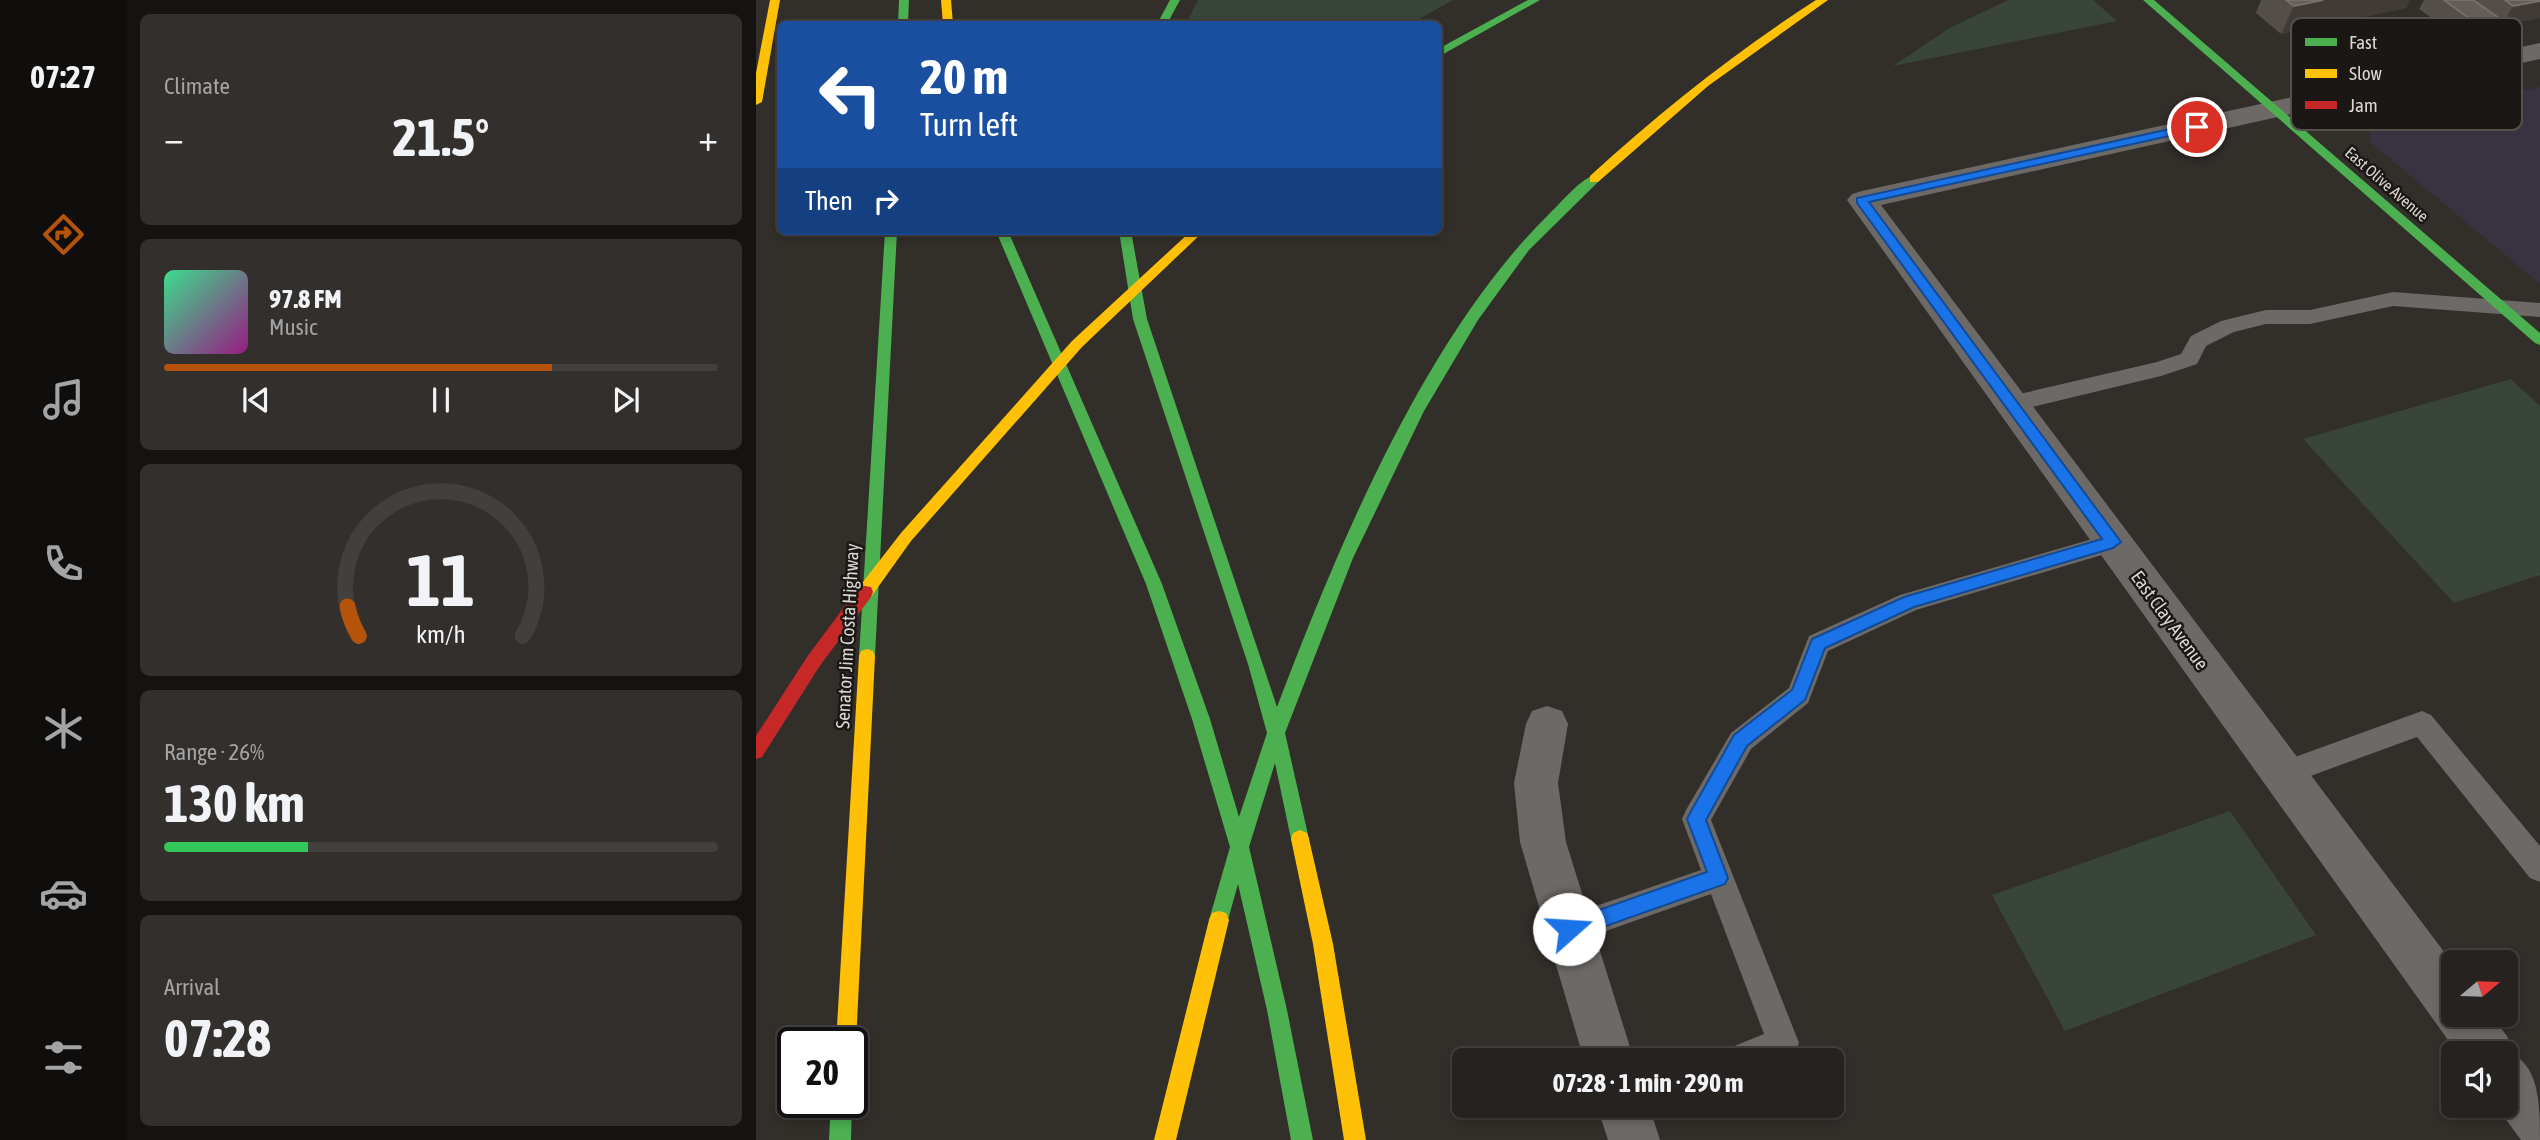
<!DOCTYPE html>
<meta charset="utf-8">
<style>
body{margin:0;font-family:"Asap Condensed",sans-serif;background:#322f2d;color:#f1f3f6;height:100vh;display:flex;flex-direction:column;font-size:26px;white-space:nowrap}
*{box-sizing:border-box;margin:0}
p{font-size:23px;color:#a4a4a5}
.icon{flex:none;width:38px;height:38px;fill:none;stroke:currentColor;stroke-width:2;stroke-linecap:round;stroke-linejoin:round}
.map{position:relative;flex:1;overflow:hidden}
.side{display:flex;flex-direction:column;gap:14px;padding:14px;background:#151312;width:630px}
.side>*{flex:none}
.hud{position:absolute;left:21px;top:21px;width:665px;height:214px;border-radius:10px;box-shadow:0 4px 10px #0003,0 0 0 2px #423f3e;background:#1a4fa0;color:#fff;overflow:hidden}
.needle{width:46px;rotate:71deg}
.fabs{position:absolute;left:1685px;top:950px;display:grid;gap:14px}
.fabs a{display:grid;place-items:center;width:77px;height:77px;border-radius:10px;background:#262220;box-shadow:0 4px 10px #0003,0 0 0 2px #423f3e;font-size:35px}
.speed{position:absolute;left:21px;top:1027px;display:flex;gap:14px;font-size:35px;font-weight:700;text-align:center}
.speed>*{display:grid;place-content:center;width:91px;height:91px;border-radius:50%;background:#262220;box-shadow:0 4px 10px #0003,0 0 0 2px #423f3e;line-height:1}
.speed .limit{border:4px solid #111;border-radius:10px;background:#fff;color:#111}
.pin{position:absolute;display:grid;place-items:center;width:60px;height:60px;color:#fff;margin:-30px;border:4px solid #fff;border-radius:50%;box-shadow:0 2px 7px #0007}
.me{position:absolute;width:77px;margin:-38px;rotate:71deg;stroke-linejoin:round;filter:drop-shadow(0 0 5px #0008)}
.turn{display:flex;align-items:center;gap:24px;height:147px;padding:0 28px;font-size:32px}
.turn .icon{width:91px;height:91px;stroke-width:2.5}
.turn b{display:block;font-size:49px;line-height:60px}
.then{display:flex;align-items:center;height:66px;padding:0 28px;background:#0003;gap:14px;font-size:26px}
.big{font-size:52px;font-weight:700;line-height:1.1}
.side .tile{flex:1;display:flex;flex-direction:column;justify-content:center;gap:10px;min-width:0;padding:0 24px;border-radius:10px;background:#322f2d}
.side .dial{align-items:center;gap:0}
.dial svg{height:182px;overflow:visible;fill:none;stroke:#423f3e;stroke-width:7;stroke-linecap:round;text-anchor:middle}
.dial text{fill:#f1f3f6;stroke:none}
.song{display:flex;align-items:center;gap:21px}
.cover{width:84px;height:84px;border-radius:10px;background:linear-gradient(135deg,hsl(150 70% 55%),hsl(310 70% 35%))}
.played{height:7px;border-radius:4px;background:linear-gradient(90deg,#b45309 70%,#423f3e 70%)}
.keys{display:flex;justify-content:space-around;direction:ltr}
.heat{display:flex;justify-content:space-between;align-items:center;font-size:38px;direction:ltr}
.charge{height:10px;border-radius:5px;background:linear-gradient(90deg,#34c759 26%,#423f3e 0)}
.trip{position:absolute;left:696px;top:1048px;width:392px;height:70px;border-radius:10px;background:#262220;box-shadow:0 4px 10px #0003,0 0 0 2px #423f3e;font-weight:700;line-height:70px;text-align:center}
main{display:flex;flex:1;min-height:0}
.tab-bar{display:flex;flex-direction:column;width:126px;justify-content:space-around;align-items:center;background:#0f0e0d;color:#a4a4a5}
.tab-bar .icon{width:49px;height:49px}
.tab-bar .active{color:#b45309}
.tab-bar b{font-size:32px;color:#f1f3f6}
.map>svg:first-child{display:block}
.industrial{fill:#393341}
.green{fill:#39443a}
.lines{fill:none;stroke-linecap:round;stroke-linejoin:round}
.lane{fill:#6c6966;fill-rule:evenodd}
.street{fill:#6c6966;fill-rule:evenodd}
.fast{fill:#4caf50;fill-rule:evenodd}
.slow{fill:#ffc107;fill-rule:evenodd}
.jam{fill:#c62828;fill-rule:evenodd}
.wall{fill:#534e48}
.shaded-wall{fill:#403b36}
.building{fill:#625d57;stroke:#75706a;stroke-width:2}
.route{fill:#1a73e8;stroke:#114b97;stroke-width:2}
.labels{text-anchor:middle;dominant-baseline:central;stroke-width:5;stroke-linejoin:round;paint-order:stroke}
.far-street-label{font-size:16px;fill:#dbd7d2;stroke:#1a1714}
.street-label{font-size:19px;fill:#dbd7d2;stroke:#1a1714}
.key{fill:#1a1714;stroke:#54514d;stroke-width:2}
.key-label{font-size:19px;fill:#dbd7d2}
</style>
<main>
<nav class="tab-bar">
<b>07:27</b>
<svg class="icon active" aria-label="directions" viewBox="0 0 24 24"><path d="M12 3l9 9-9 9-9-9zM9 14v-3h6M13 9l2 2-2 2"/></svg>
<svg class="icon" aria-label="music" viewBox="0 0 24 24"><path d="M9 18V5l10-2v13"/><circle cx="6" cy="18" r="3"/><circle cx="16" cy="16" r="3"/></svg>
<svg class="icon" aria-label="phone" viewBox="0 0 24 24"><path d="M5 4h4l2 5-3 2q2 4 5 5l2-3 5 2v4C11 20 4 13 5 4z"/></svg>
<svg class="icon" aria-label="climate" viewBox="0 0 24 24"><path d="M12 3v18M4 7l16 10M4 17L20 7"/></svg>
<svg class="icon" aria-label="car" viewBox="0 0 24 24"><path d="M5 17H2v-5l4-1 3-4h7l3 4 3 1v5h-3M9 17h6M6 11h13"/><circle cx="7" cy="17" r="2"/><circle cx="17" cy="17" r="2"/></svg>
<svg class="icon" aria-label="filters" viewBox="0 0 24 24"><path d="M4 7h16M4 17h16"/><circle cx="9" cy="7" r="2"/><circle cx="15" cy="17" r="2"/></svg>
</nav>
<section class="side">
<div class="tile"><p>Climate</p>
<div class="heat"><a>−</a><b class="big">21.5°</b><a>+</a></div>
</div>
<div class="tile">
<div class="song"><i class="cover"></i><div><b>97.8 FM</b><p>Music</p></div></div>
<div class="played"></div>
<div class="keys"><svg class="icon" aria-label="previous" viewBox="0 0 24 24"><path d="M18 5L8 12l10 7zM5 5v14"/></svg><svg class="icon" aria-label="pause" viewBox="0 0 24 24"><path d="M8 5v14M16 5v14"/></svg><svg class="icon" aria-label="next" viewBox="0 0 24 24"><path d="M6 5l10 7-10 7zM19 5v14"/></svg></div>
</div>
<div class="tile dial"><svg viewBox="0 0 100 80">
<path d="M14 69A42 42 0 1 1 86 69"/>
<path d="M14 69A42 42 0 0 1 9 56" stroke="#b45309"/>
<text x="50" y="56" font-size="32" font-weight="700">11</text>
<text x="50" y="72" font-size="11">km/h</text>
</svg></div>
<div class="tile"><p>Range · 26%</p><b class="big">130 km</b><div class="charge"></div></div>
<div class="tile"><p>Arrival</p><b class="big">07:28</b></div>
</section>
<div class="map">
<svg width="1784" height="1140" viewBox="0 0 1784 1140">
<rect width="100%" height="100%" fill="#322e2a"/>
<!-- industrial -->
<path class="industrial" d="M1784 87V284L1613 141 1616 125Z"/>
<!-- green -->
<path class="green" d="M442 0H697L654 24H430Z
M1252 0H1337L1361 21 1137 66 1192 29Z
M1755 379 1784 406V575L1698 603 1547 439Z
M1474 811 1560 935 1309 1031 1236 895Z"/>
<g class="lines">
<!-- lane -->
<path class="lane" d="M1637 292 1784 303V317L1637 306 1554 324H1510L1478 332 1450 346 1441 364 1405 376 1255 412 1247 410 1244 404 1247 398 1255 396 1401 362 1425 354 1435 336 1465 321 1510 310H1554Z
M1357 533 1366 535 1369 542 1366 549 1160 610 1072 651 1052 703 995 749 955 820 1043 1043 1038 1054 1023 1060H966L971 1049 1008 1034 955 894 813 944 802 939 798 929 802 919 945 870 926 819 930 810 975 733 1033 688 1053 636 1144 595Z
M1666 711 1675 715 1784 846V882L1774 878 1661 737 1527 786 1517 783 1513 774 1517 765Z"/>
<!-- street -->
<path class="street" d="M1784 43V59L1125 205 1698 965V1015H1735L1751 1036 1758 1055C1784 1069 1784 1109 1784 1140H1765L1740 1106H1750V1054H1702L1091 200 1096 194 1106 191Z
M791 706 806 711 812 724 802 783 810 842 878 1060H828L764 842 758 783 770 724 776 711Z
M841 1106H893L904 1140H852Z"/>
<!-- fast -->
<path class="fast" d="M143 0H153L152 24H142Z
M414 0H424L411 24H401Z
M772 0H784L682 57V49Z
M1387 0H1398L1784 333V345L1779 343Z
M838 175 842 176V182L773 250 722 320 668 411 597 558 529 733 553 839 551 845 544 848 537 845 535 839 519 763 493 847 531 1010 557 1140H535L511 1010 482 884 470 927 463 929 456 927 453 920 474 847 436 719 390 584 240 231H252L406 584 454 719 483 817 511 733 492 664 377 319 363 231H375L391 319 521 707C583 544 669 336 794 213 806 202 822 181 838 175Z
M129 231H141L119 656 117 661 111 663 105 661 103 656Z
M75 1102 96 1101 95 1140H73Z"/>
<!-- slow -->
<path class="slow" d="M14 0H24L6 102 0 105V73Z
M185 0H195L197 24H187Z
M1060 0H1072L952 86 842 182H834V176C905 111 979 52 1060 0Z
M435 231H448L326 347 155 541 115 597H103L101 592 103 587 145 533 316 341Z
M111 649 117 651 119 656 100 1043 96 1051V1043H80L103 656 105 651Z
M544 830 551 833 553 839 577 944 610 1140H588L557 944 535 839 537 833Z
M463 911 470 913 473 920 420 1140H398L453 920 456 913Z"/>
<!-- jam -->
<path class="jam" d="M109 586 115 587 117 592 115 597 63 667 6 757 0 759V736L51 657 103 587Z"/>
</g>
<!-- wall -->
<path class="wall" d="M1505 0H1654L1650 8 1525 34 1500 13Z
M1668 0H1784V18L1746 25 1741 22 1732 38 1710 43 1663 9Z"/>
<!-- shaded-wall -->
<path class="shaded-wall" d="M1567 0H1654L1650 8 1525 34 1538 6Z
M1784 1V18L1746 25 1757 6Z
M1743 18 1732 38 1710 43 1721 24Z"/>
<!-- building -->
<path class="building" d="M1530 0H1567L1538 6Z
M1688 0H1717L1743 18 1721 24Z
M1749 0H1784V1L1757 6Z"/>
<!-- route -->
<path class="route" d="M1441 123 1445 124V129L1113 202 1365 542 1357 548 1158 607 1069 648 1049 700 991 746 950 820 972 878 969 884 813 939 806 936 803 929 806 923 951 872 931 819 934 813 978 735 1036 690 1056 639 1148 597 1346 539 1101 203V198Z"/>
<g class="labels">
<!-- far-street labels -->
<g class="far-street-label">
<text transform="translate(1631 184) rotate(41)">East Olive Avenue</text>
</g>
<!-- street labels -->
<g class="street-label">
<text transform="translate(1414 620) rotate(54)">East Clay Avenue</text>
<text transform="translate(91 636) rotate(-87)">Senator Jim Costa Highway</text>
</g>
</g>
<!-- legend -->
<rect x="1535" y="18" width="231" height="112" rx="10" class="key"/>
<rect x="1549" y="38" width="32" height="8" fill="#4caf50"/>
<rect x="1549" y="69" width="32" height="9" fill="#ffc107"/>
<rect x="1549" y="101" width="32" height="8" fill="#c62828"/>
<g class="key-label">
<text x="1593" y="49">Fast</text>
<text x="1593" y="80">Slow</text>
<text x="1593" y="112">Jam</text>
</g>
</svg>
<div class="fabs">
<a><svg class="needle" viewBox="-14 -14 28 28"><path d="M0-13l5 13h-10z" fill="#e53935"/><path d="M0 13l5-13h-10z" fill="#a4a4a5"/></svg></a>
<a><svg class="icon" aria-label="sound" viewBox="0 0 24 24"><path d="M4 9h4l5-4v14l-5-4H4zM17 9q2 3 0 6"/></svg></a>
</div>
<div class="speed"><div class="limit">20</div></div>
<div class="pin" style="left:1441px;top:127px;background:#d93025"><svg class="icon" aria-label="arrive" viewBox="0 0 24 24"><path d="M6 21V4h12l-3 4 3 4H6"/></svg></div>
<svg class="me" style="left:813px;top:929px" viewBox="-20 -20 40 40"><circle r="19" fill="#fff"/><path d="M0-13L10 11 0 6-10 11z" fill="#1a73e8"/></svg>
<div class="trip">07:28 · 1 min · 290 m</div>
<div class="hud">
<div class="turn"><svg class="icon" aria-label="left" viewBox="0 0 24 24"><path d="M17 20v-9H6M10 6l-5 5 5 5"/></svg><div><b>20 m</b>Turn left</div></div>
<div class="then">Then<svg class="icon" aria-label="right" viewBox="0 0 24 24"><path d="M7 20v-9h11M14 6l5 5-5 5"/></svg></div>
</div>
</div>
</main>
